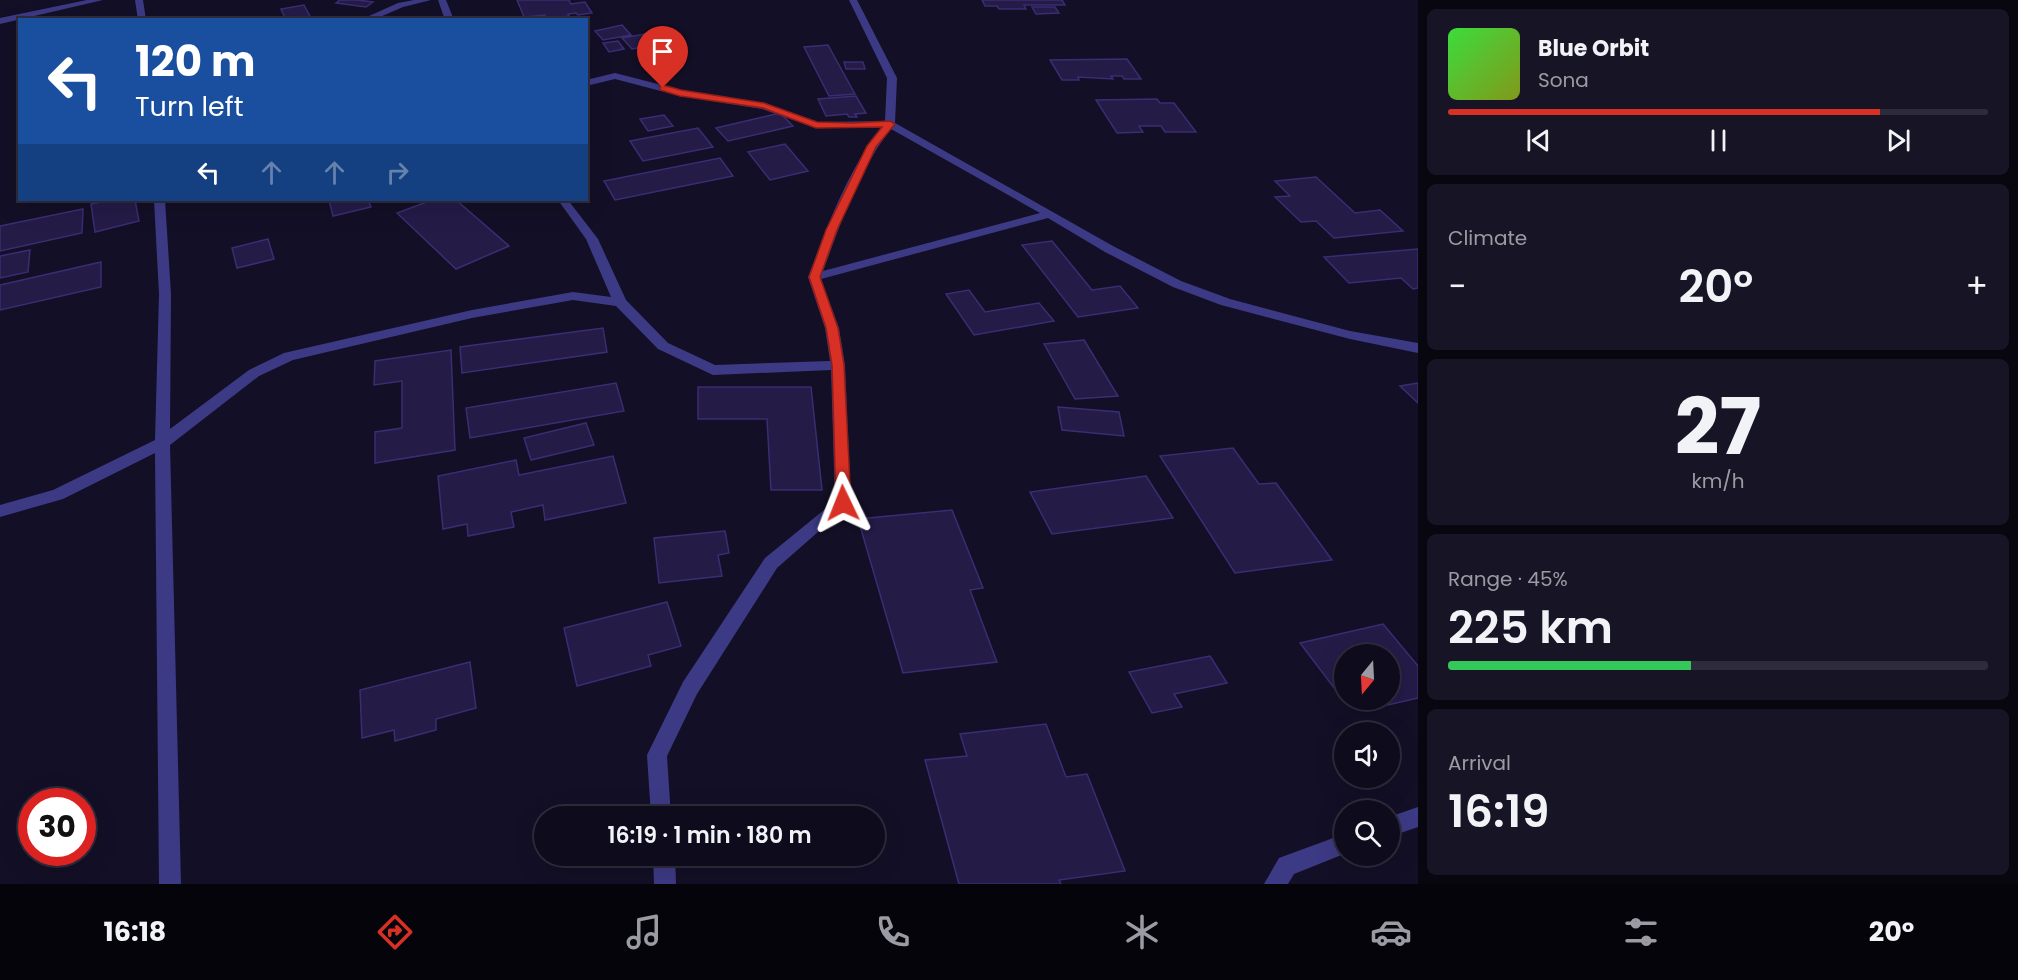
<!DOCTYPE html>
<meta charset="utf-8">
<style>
body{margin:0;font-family:Poppins,sans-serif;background:#171425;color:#f1f3f6;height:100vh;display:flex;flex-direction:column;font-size:22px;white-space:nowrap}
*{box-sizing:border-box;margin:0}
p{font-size:20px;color:#9b9ba3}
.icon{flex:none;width:33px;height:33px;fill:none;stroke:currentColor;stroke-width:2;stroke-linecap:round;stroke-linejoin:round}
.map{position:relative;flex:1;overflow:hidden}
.side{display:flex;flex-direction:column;gap:9px;padding:9px;background:#08060f;width:600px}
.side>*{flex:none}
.guide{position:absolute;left:18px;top:18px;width:570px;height:183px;border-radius:0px;box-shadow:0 6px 24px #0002,0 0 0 2px #2e2b3b;background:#1a4fa0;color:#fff;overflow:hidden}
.needle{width:39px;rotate:198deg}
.controls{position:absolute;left:1334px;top:644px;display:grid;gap:12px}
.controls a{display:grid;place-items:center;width:66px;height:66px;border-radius:50%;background:#0e0b1c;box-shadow:0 6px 24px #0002,0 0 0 2px #2e2b3b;font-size:30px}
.speed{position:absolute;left:18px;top:788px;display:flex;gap:12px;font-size:30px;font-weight:700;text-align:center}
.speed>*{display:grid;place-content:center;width:78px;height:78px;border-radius:50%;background:#0e0b1c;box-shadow:0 6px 24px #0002,0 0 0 2px #2e2b3b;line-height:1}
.speed .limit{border:9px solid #d22;background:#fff;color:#111}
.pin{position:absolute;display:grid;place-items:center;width:51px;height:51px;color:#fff;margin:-62px -26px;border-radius:50% 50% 50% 0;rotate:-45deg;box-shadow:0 0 6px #0007}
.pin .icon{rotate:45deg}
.me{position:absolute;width:66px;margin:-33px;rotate:358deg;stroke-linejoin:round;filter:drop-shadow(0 0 4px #0008)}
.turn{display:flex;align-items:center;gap:21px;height:126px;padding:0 18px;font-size:27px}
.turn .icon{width:78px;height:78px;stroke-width:2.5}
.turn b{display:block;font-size:42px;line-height:51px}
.lanes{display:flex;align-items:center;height:57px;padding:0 18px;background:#0003;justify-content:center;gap:30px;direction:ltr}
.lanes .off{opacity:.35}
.big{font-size:45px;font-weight:600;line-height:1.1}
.side .widget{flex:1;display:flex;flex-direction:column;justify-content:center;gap:9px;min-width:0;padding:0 21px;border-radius:9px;background:#171425}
.side .dial{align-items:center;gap:0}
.dial b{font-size:78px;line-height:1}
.song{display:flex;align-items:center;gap:18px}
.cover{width:72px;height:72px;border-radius:9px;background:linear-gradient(135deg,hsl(120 70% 55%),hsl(70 70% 35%))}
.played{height:6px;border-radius:3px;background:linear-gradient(90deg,#d93025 80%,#2e2b3b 80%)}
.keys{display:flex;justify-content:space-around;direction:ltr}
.heat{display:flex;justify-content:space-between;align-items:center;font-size:33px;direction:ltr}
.charge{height:9px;border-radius:4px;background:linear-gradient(90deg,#34c759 45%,#2e2b3b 0)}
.trip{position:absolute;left:534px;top:806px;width:351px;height:60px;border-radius:30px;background:#0e0b1c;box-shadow:0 6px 24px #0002,0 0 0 2px #2e2b3b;font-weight:600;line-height:60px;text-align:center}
.tab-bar{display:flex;height:96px;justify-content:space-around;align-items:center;background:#06040b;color:#9b9ba3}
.tab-bar .icon{width:42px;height:42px}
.tab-bar .on{color:#d93025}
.tab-bar b{font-size:27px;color:#f1f3f6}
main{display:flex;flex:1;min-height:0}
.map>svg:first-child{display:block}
.building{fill:#241b47;stroke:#3b2d73;stroke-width:1.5}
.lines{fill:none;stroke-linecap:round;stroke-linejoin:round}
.minor{fill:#3d3a85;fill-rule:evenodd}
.route{fill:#d93025;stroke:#8d1f18;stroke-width:1.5}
</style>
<main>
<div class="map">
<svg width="1418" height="884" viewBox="0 0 1418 884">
<rect width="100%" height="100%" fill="#130f26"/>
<!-- building -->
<path class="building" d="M340 0H358L373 2 366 7 336 3Z
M517 0H569L571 4 585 2 592 13 578 15 576 13 568 14 569 16 547 19 545 15 524 17Z
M982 0H1062L1065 5H1024L1026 9H999L997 6H985Z
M304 5 312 20H286L281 9Z
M1032 7H1055L1059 13 1036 14Z
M622 25 631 35 603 40 595 31Z
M645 34 654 45 632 49 622 38Z
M618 41 624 49 609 52 603 43Z
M828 45 855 94 829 96 804 47Z
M1127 59 1141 79H1124L1122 76H1111L1113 79 1078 77 1079 80H1062L1050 60Z
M844 62H863L865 69H846Z
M856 96 866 113 855 114 857 117H849L847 114 826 116 818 99Z
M1157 99 1160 103H1174L1196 132H1165L1161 126H1139L1143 132 1117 133 1096 100Z
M780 113 793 126 728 141 716 128Z
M664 115 673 126 648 131 640 119Z
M698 128 713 147 643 161 630 141Z
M785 144 808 171 770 180 748 152Z
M720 158 733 176 615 200 604 181Z
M1316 177 1355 213 1380 210 1403 231 1334 238 1316 221 1301 222 1275 197 1290 196 1275 181Z
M110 200H135L139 221 95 232 91 204Z
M329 200H368L371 207 333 216Z
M432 200H456L509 246 456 269 397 213Z
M83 209 82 233 0 251V226Z
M268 239 274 259 237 268 232 248Z
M1052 241 1092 290 1120 286 1138 308 1078 317 1022 245Z
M1418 249V288L1413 289 1401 278 1349 283 1324 257Z
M30 250 28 272 0 278V256Z
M101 262V287L0 310V285Z
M969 290 985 312 1039 303 1054 321 974 335 946 294Z
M603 328 607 352 462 373 460 347Z
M1084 340 1118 396 1075 399 1044 344Z
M451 350 455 450 375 463V432L402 428V381L374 385 375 361Z
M616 383 624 411 470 438 466 408Z
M1418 383V403L1400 386Z
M698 387H811L822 490H771L767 419H698Z
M1058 407 1119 412 1124 436 1062 430Z
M586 423 594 445 531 460 524 438Z
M1233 448 1259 484 1276 483 1332 560 1235 573 1160 456Z
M613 456 626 503 545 520 543 505 511 512 514 527 468 536 467 524 443 529 438 476 516 460 519 475Z
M1146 476 1173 518 1052 534 1030 492Z
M952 510 983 588 970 590 997 662 903 673 858 519Z
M725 531 729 553 718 555 722 576 659 583 654 538Z
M667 602 681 646 648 655 651 666 577 686 564 628Z
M1383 624 1418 666V698L1388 705 1383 699H1389V654H1344V699H1352L1344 701 1300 643Z
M1210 656 1227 683 1174 694 1182 707 1152 713 1129 672Z
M470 662 476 708 436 719V730L395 741 394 730 362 738 360 690Z
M1046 724 1066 777 1087 774 1125 871 1059 880 1061 884H959L925 760 967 756 960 734Z"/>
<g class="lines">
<!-- minor -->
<path class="minor" d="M87 0H103L0 24V18Z
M135 0H143L146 20H138Z
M414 0H431L403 7 373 20H360L398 3Z
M438 0H446L454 20H445Z
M849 0H857L897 78 895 123 1113 246 1181 281 1230 299 1350 331 1418 343V353L1350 339 1221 305 1173 287 1105 252 1048 218 821 279 839 328 845 365 851 503 777 568 697 694 667 756 671 816H651L647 755 683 682 765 558 835 501 831 370 713 375 658 349 616 306 573 300 472 318 293 360 259 376 170 445 181 884H159L155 453 63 499 0 517V505L53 490 155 440 159 294 154 200H165L171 294 170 429 249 370 284 353 472 310 573 292 611 297 586 239 558 200H568L598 239 626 300 668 343 715 365 830 361 825 328 808 277C827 228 848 168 882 128H816L762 109 680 96 615 79 586 86V80L615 73 681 90 764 103 817 122 885 121 887 78ZM891 129 1040 213 823 271C841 223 859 169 891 129Z
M1418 807V827L1389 837V817Z
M1344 834V854L1294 874 1288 884H1264L1279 858Z
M653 855H675L676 884H654Z"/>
</g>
<!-- route -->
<path class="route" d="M663 85 681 90 764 103 817 122 852 123 890 121 895 124 876 147 837 230 820 277 838 328 844 365 851 503 848 507H838L836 503 832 365 826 328 809 277 826 230 867 146 882 127 816 128 763 108 680 96 660 90V86Z"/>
</svg>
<div class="controls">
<a><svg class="needle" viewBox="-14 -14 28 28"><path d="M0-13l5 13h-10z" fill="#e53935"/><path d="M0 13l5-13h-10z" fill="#9b9ba3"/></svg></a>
<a><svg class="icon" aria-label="sound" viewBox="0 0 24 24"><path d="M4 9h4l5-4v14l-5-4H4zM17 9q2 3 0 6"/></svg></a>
<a><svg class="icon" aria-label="search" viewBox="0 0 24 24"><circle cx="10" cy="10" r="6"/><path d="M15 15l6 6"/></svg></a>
</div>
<div class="speed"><div class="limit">30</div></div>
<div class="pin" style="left:663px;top:88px;background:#d93025"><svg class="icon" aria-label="arrive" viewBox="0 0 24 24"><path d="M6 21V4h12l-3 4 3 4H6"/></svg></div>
<svg class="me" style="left:843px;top:503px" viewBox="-20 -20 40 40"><path d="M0-17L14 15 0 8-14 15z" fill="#d93025" stroke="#fff" stroke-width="4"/></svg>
<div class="trip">16:19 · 1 min · 180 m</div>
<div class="guide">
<div class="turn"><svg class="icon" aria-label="left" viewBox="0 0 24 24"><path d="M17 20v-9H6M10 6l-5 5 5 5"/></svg><div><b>120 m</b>Turn left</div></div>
<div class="lanes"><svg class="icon" aria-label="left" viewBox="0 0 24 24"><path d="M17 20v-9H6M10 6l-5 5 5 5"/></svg><svg class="icon off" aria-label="ahead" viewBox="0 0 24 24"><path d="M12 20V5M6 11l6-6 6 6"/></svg><svg class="icon off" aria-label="ahead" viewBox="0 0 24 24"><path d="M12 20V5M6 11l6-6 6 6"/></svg><svg class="icon off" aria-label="right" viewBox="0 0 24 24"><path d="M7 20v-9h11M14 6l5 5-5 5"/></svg></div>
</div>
</div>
<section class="side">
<div class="widget">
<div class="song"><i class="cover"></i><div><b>Blue Orbit</b><p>Sona</p></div></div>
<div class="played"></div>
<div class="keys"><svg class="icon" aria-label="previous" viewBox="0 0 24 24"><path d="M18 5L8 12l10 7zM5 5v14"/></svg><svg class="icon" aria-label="pause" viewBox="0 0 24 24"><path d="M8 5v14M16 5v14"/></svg><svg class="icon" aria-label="next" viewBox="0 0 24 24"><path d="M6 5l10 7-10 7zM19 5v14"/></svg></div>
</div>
<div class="widget"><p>Climate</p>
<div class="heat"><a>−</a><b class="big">20°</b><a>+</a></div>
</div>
<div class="widget dial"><b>27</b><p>km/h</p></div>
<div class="widget"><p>Range · 45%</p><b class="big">225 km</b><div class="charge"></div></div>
<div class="widget"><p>Arrival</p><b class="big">16:19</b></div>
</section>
</main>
<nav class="tab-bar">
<b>16:18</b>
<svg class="icon on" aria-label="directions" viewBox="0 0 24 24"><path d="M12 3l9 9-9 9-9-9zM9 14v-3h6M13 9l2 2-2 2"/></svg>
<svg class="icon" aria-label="music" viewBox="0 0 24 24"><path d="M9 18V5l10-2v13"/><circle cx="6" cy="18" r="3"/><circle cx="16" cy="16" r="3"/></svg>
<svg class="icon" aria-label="phone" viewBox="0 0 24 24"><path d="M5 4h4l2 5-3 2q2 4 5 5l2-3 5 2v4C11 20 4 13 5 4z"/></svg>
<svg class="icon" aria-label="climate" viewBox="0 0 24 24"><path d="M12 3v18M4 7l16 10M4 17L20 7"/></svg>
<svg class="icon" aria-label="car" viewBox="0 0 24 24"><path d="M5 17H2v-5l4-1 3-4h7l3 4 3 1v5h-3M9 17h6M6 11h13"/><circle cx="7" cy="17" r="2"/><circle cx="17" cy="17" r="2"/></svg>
<svg class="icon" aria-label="filters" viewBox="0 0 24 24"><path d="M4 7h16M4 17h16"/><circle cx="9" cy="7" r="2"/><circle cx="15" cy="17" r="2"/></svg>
<b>20°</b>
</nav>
